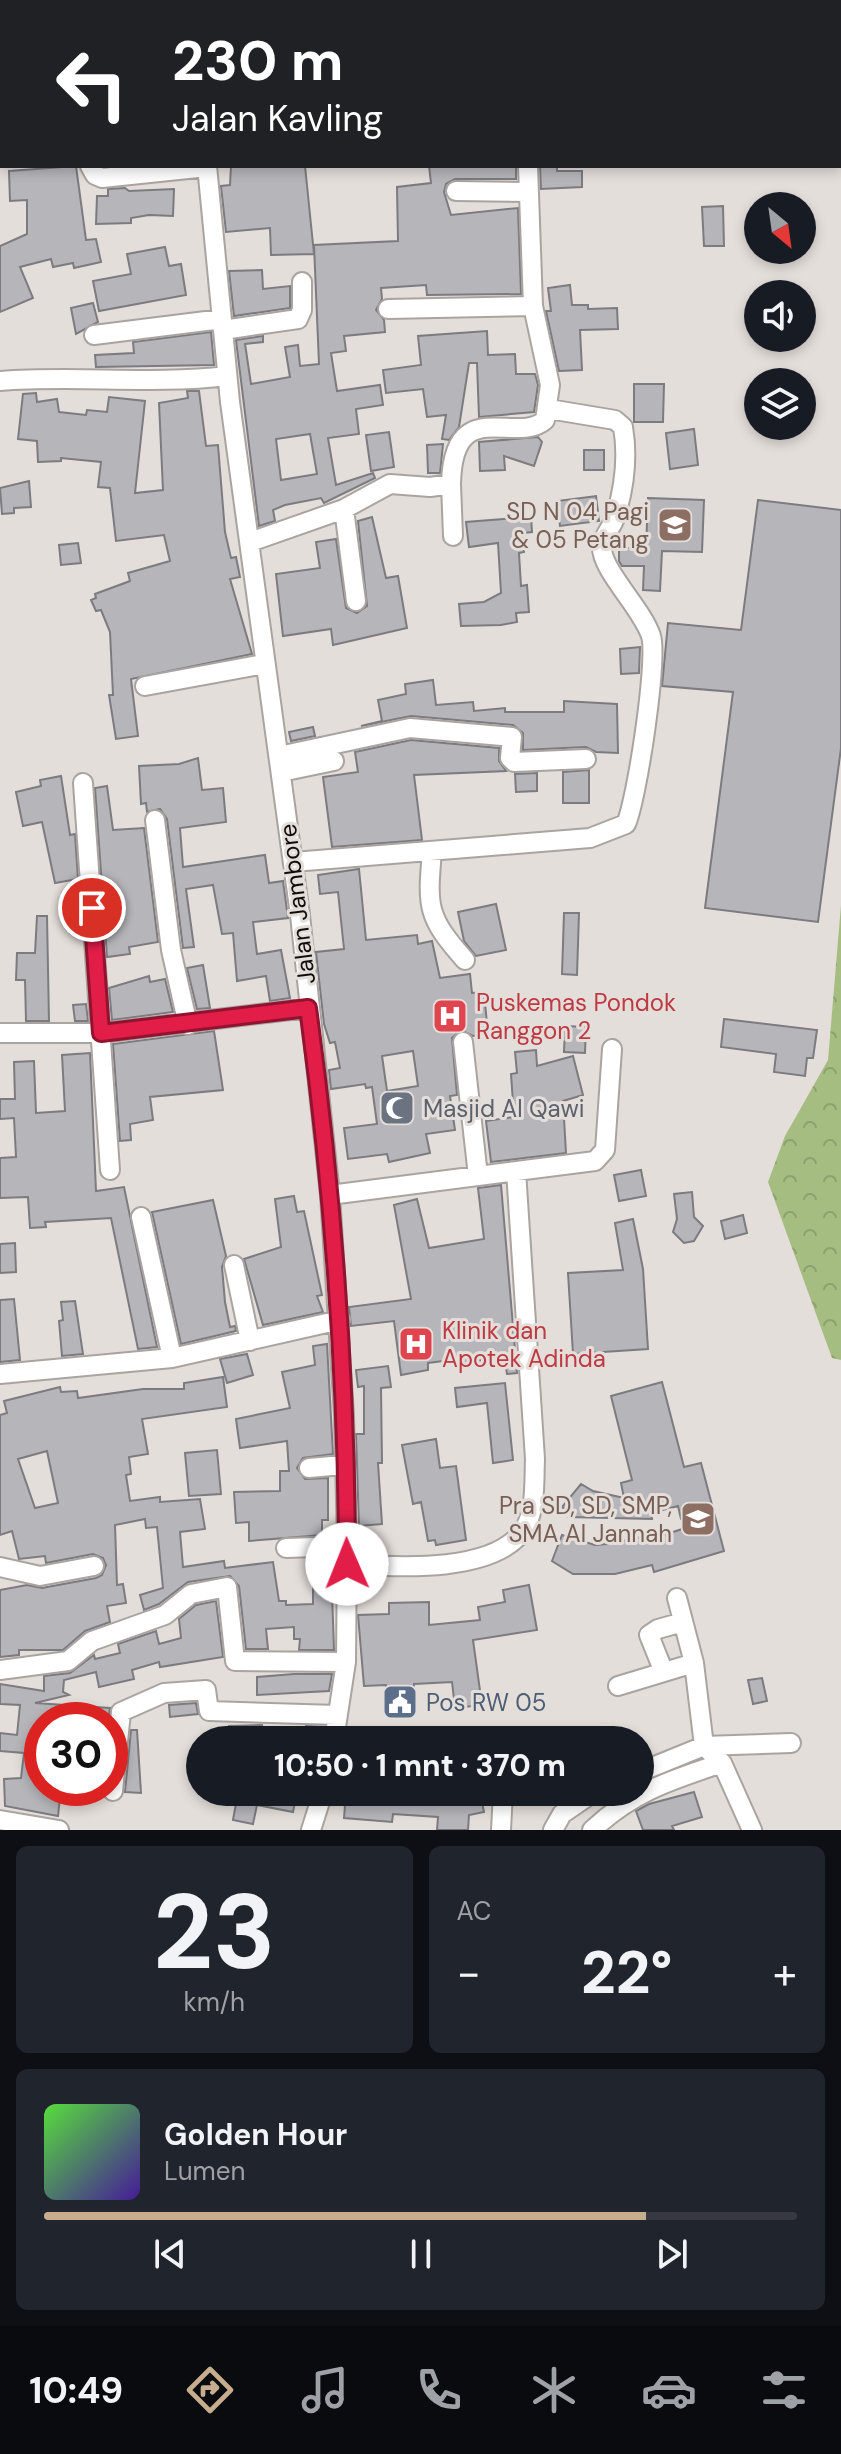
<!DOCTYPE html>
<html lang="id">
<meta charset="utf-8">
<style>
body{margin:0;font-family:"DM Sans",sans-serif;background:#20242c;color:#f1f3f6;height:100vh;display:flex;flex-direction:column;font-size:30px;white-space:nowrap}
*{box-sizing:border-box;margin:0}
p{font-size:26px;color:#9ea1a6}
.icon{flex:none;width:44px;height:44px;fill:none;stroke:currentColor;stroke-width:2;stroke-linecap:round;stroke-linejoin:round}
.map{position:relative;height:1830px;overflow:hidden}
.side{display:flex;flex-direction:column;gap:16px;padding:16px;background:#0d0f14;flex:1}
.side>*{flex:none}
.guide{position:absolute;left:0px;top:0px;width:842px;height:168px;box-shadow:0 4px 12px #0003;background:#202124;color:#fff;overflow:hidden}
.needle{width:52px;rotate:151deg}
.tools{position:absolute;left:744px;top:192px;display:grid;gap:16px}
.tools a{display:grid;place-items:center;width:72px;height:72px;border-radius:50%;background:#171b24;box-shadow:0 4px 12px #0003;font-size:40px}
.speed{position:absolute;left:24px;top:1702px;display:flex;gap:16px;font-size:40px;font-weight:700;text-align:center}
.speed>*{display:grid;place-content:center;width:104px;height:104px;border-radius:50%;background:#171b24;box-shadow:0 4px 12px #0003;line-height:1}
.speed .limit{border:12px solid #d22;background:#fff;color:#111}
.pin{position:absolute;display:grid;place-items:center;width:68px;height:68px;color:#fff;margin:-34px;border:4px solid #fff;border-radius:50%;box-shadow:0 2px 8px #0007}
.me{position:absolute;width:88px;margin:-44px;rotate:359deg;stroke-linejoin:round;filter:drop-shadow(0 0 6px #0008)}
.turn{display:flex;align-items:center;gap:28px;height:168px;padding:0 40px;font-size:36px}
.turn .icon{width:104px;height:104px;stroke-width:2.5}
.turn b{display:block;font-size:56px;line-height:68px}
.big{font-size:60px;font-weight:800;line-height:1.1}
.side .card{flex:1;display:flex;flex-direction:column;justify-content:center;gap:12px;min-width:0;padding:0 28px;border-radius:12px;background:#20242c}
.side .dial{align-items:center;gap:0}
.dial b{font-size:104px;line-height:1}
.song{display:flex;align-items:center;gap:24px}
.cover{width:96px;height:96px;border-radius:12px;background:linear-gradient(135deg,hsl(110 70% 55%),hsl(260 70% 35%))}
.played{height:8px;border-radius:4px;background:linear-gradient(90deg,#c5ad8d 80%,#363941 80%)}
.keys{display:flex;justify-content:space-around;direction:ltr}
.heat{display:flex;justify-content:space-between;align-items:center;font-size:44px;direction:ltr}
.side .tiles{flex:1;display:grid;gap:16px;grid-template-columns:1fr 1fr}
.card:last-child{grid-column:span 2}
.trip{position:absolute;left:186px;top:1726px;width:468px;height:80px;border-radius:40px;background:#171b24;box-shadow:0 4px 12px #0003;font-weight:800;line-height:80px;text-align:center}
.tab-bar{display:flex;height:128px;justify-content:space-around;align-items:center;background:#090b0e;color:#9ea1a6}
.tab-bar .icon{width:56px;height:56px}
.tab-bar .current{color:#c5ad8d}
.tab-bar b{font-size:36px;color:#f1f3f6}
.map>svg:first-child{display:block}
.park{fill:url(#park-crowns)}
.building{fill:#b6b5ba;stroke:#7c7b80;stroke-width:2;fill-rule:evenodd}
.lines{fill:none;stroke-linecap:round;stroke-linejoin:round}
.minor-casing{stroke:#aaa4a1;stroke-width:22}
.minor{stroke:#fff;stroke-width:18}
.route-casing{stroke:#92132f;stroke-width:20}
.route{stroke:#e11d48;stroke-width:14}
.labels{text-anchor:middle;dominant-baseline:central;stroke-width:6;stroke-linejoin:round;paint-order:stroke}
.education-label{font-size:24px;fill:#785e54;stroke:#e4deda;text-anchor:end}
.street-label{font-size:24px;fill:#0f0d0c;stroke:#e4deda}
.health-label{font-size:24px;fill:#be3a42;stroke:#e4deda;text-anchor:start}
.worship-label{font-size:24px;fill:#5b616d;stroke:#e4deda;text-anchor:start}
.service-label{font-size:24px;fill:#4e5e75;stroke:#e4deda;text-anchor:start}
</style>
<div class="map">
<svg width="841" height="1830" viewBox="0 0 841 1830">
<defs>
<pattern id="park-crowns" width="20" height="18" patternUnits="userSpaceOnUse" patternTransform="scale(2)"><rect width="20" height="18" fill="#a5bd81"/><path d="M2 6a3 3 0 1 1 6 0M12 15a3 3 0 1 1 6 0" fill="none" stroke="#8da16e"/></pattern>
</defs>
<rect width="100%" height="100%" fill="#e4deda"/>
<!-- park -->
<path class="park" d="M841 905V1360L832 1358 768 1182 785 1136 828 1060Z"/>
<!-- building -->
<path class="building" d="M76 166 86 240 96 239 101 262 74 268 73 263 53 267 51 259 20 267 33 298 0 312V246L27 234V200L10 201 9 171Z
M231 166H305L314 254 271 255 270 228 226 232 221 186 230 185Z
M429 166H516V179H455L446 184 444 192 451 215 518 208 521 294 427 295 426 285 381 288 382 299 376 310 384 320 385 332 344 336 346 351 331 353 337 391 380 385 383 405 356 409 359 434 328 438 336 485 373 473 375 478 324 503 321 498 285 505 273 510 275 521 259 526 236 340 263 336V342L245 344 251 384 290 377 285 347 298 345 300 366 319 364 314 245 398 241 397 187 431 183ZM310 434 317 474 281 480 276 439Z
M540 166H557V171H582V187L541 189Z
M125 188 129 191 174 189 173 216 149 215 131 218V223L96 224 97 196H108V189Z
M723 206 724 246H704L702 207Z
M165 247 169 266 181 264 186 295 99 311 93 281 131 274 127 254Z
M262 270 263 289 290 286V308L234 316 229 271Z
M570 285 572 305H588V309L617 308 618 329 580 330 582 370 559 371 546 311H551L548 288Z
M93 303 98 322 76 334 71 308Z
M487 331 488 355 515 354 516 374H535L538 385 534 412 479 417 477 363H469L459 427 449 440 442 439 446 415 427 417 423 389 386 393 383 370 421 365 418 336Z
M211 332 214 365 96 367 95 355 134 353 133 342Z
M634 384H664L663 422H634Z
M187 391H199L206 446 218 445 225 532 231 558 236 557 240 577 230 579 252 654 131 679 138 736 116 739 109 695H113L110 632 101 610 96 611 91 600 96 598 95 594 130 581 128 573 170 561 164 535 116 541 110 488 98 487 101 462 61 458V461L38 462 37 441 18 439 23 394 36 393 37 402 57 399 59 412 86 415 87 410 107 412 109 397 145 401 135 493 163 490 159 403 188 398Z
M694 429 698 465 670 469 666 433Z
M389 432 394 467 371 471 366 435Z
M538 437 542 442 534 466 504 456 505 470 480 471 479 442Z
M443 444 440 473H428L427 445Z
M584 450H604V470H584Z
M29 481 31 507 14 508V513L2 514 0 488Z
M596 496 599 521 560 526 557 501Z
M648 498 704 500 702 552 662 551 660 591 643 590 644 566H622L619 561V548H646Z
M758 500 841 510V748L818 922 705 908 733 692 662 686 668 623 741 630Z
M372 517 386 578 398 576 407 628 333 645 331 629 283 636 276 574 320 568 316 542 336 539 346 608 357 613 367 606 358 521Z
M531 517 532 532 523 533 524 552 519 553 521 586 527 585 529 612 516 613 517 622 501 625 461 626 459 604 484 602 501 593 498 543 469 547 466 522Z
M78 543 81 563 61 565 59 545Z
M640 647 639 673 621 674 620 649Z
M433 680 436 705 473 702 474 711 505 708V712H564V701L617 704 618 753 596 752 586 747 523 750V733L513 725 411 716 361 726 382 721 378 700 406 694 405 684Z
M313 727 315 736 291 741 289 732Z
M411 740 499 748V761L506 771 414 775 422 840 332 847 323 777 358 772 355 752Z
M198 758 202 790 223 788 226 822 180 828 183 867 265 855 269 883 283 881 288 918 253 922 257 954 281 950 290 998 270 1001 266 976 237 981 233 933 222 934 213 885 186 889 194 947 183 948 167 819 160 809 147 812 146 803 141 804 139 766 179 764Z
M589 770V803H563V772Z
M537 773V791L516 792 515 774Z
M61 776 70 835 75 834 78 879 55 883 42 822 23 826 16 792 41 786 40 780Z
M107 786 113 830 144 828 158 942 129 947 130 954 107 957 95 788Z
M359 869 366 940 417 935 418 944 432 941 440 978 470 974 472 993 484 992 488 1034 473 1036 461 1030 452 1038 457 1095 450 1096 455 1130 426 1134 430 1153 389 1162 387 1154 348 1159 344 1128 377 1124 372 1087 366 1088 365 1084 331 1089 329 1070 340 1068 335 1042 330 1043 324 1024 316 952 344 949 338 892 320 894 318 875ZM413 1051 418 1086 387 1091 382 1056Z
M496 904 506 950 476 956 464 941 458 912Z
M564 913H579L577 975 562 974Z
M37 916H47L49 1021H26L25 980H16L17 953H35Z
M203 965 210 1008 197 1009 187 968Z
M149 976 150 982 165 979 173 1012 112 1020 109 988Z
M86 1004 88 1021H75L73 1005Z
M724 1019 817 1030 813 1058H807L805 1076 774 1072 776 1054 721 1047Z
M565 1026 586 1027 585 1053 564 1052Z
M214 1031 223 1090 150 1097 153 1120 130 1124 131 1140 120 1141 113 1044Z
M536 1050 537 1066 573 1056 583 1095 563 1101 566 1153 491 1162 486 1121 514 1117 511 1074 517 1073 515 1052Z
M90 1053 96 1191 124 1187 157 1347 138 1349 111 1218 45 1222 46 1227 30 1228 28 1197 0 1198V1158L16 1157 14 1118 0 1119V1099H15L14 1062 34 1061 36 1113 65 1111 62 1055Z
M641 1170 646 1196 619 1201 614 1175Z
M501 1185 517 1373 507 1374 504 1356 460 1364 459 1359 428 1363V1370L401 1375 394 1321 351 1326 349 1307 411 1299 394 1205 417 1199 429 1248 484 1239 478 1188Z
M692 1192 694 1217 703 1226 694 1241 684 1243 673 1232 677 1219 674 1194Z
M294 1196 297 1212 304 1211 322 1295 317 1296 323 1312 263 1325 244 1259 281 1247 275 1199Z
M213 1200 226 1256 222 1267 225 1302 230 1327 235 1326 236 1331 181 1344 152 1212Z
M743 1215 747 1233 725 1239 721 1221Z
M633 1219 643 1269 648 1349 573 1354 568 1273 623 1270 615 1223Z
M15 1243 16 1272 0 1273V1244Z
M14 1299 20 1360 0 1362V1300Z
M75 1301 83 1354 62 1356 59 1321 63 1320 61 1302Z
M327 1344 333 1454 303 1458 297 1468 305 1479 328 1478V1520H322V1535L249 1541V1522L236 1523 234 1492 280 1491V1471H289L287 1441 240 1448 236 1419 290 1408 282 1372 315 1365 313 1346Z
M247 1354 253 1375 227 1383 220 1359Z
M388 1366 391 1387 381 1388 382 1463H378L382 1524 359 1526 356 1434H364V1386L358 1387 356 1370Z
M223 1377 227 1407 142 1419 148 1454 129 1457 131 1474 126 1475 130 1501 160 1497V1502L200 1499 205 1529 180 1532 183 1567 224 1561 225 1568 273 1562 279 1601H286V1605L313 1604V1564H331L334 1650H299L300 1639H294V1627L266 1629 268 1649H246L239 1586 230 1576 188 1582 159 1604 144 1610 140 1595 163 1588 157 1527 146 1528 145 1519 115 1525 117 1585 123 1584 126 1603 107 1606 110 1622 85 1631 63 1650H19V1655L0 1657V1590L27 1585 42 1588 96 1578 102 1575 106 1565 103 1558 93 1554 46 1563 45 1556 19 1559 12 1531 0 1535V1415L7 1413 4 1401 60 1387 61 1392 77 1391 78 1398 143 1389H184V1383ZM47 1451 58 1503 35 1508 18 1459Z
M662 1382 684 1467 701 1463 724 1551 654 1572 652 1565 615 1574H573L552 1561 562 1535 595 1545 608 1544 655 1534V1538L694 1525 693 1519H681L678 1506 651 1513 652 1519 569 1517 571 1514 562 1507 581 1484 593 1491 624 1498 621 1483 632 1480 611 1396Z
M505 1383 513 1460 493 1463 487 1403 457 1407 455 1388Z
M436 1439 440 1468 456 1466 466 1540 436 1545 435 1540 428 1541 421 1502 413 1504 402 1445Z
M217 1450 221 1494 189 1496 185 1453Z
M529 1585 537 1630 473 1640 482 1705 455 1708 452 1682 414 1684 411 1706 389 1710 386 1685 364 1686 358 1615 389 1614V1603L429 1602V1625L480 1620 478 1607 505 1602 503 1590Z
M216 1601 223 1657 160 1667 159 1662 132 1670 134 1679 99 1687 96 1672 64 1680 63 1692 69 1695 35 1703 110 1708 108 1720H42L38 1788H61L58 1816 5 1806 4 1779 21 1778 24 1753 0 1751V1733L17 1735 20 1705 0 1704V1684L44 1691V1676L70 1673 94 1655 95 1659 120 1653 118 1644 156 1631 159 1644 181 1638 179 1619 196 1605Z
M294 1674H332L329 1691 257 1695V1677Z
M762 1678 767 1701 753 1704 748 1680Z
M196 1703 198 1714 170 1717 169 1705Z
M262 1725 264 1740H231L229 1726Z
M306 1726 324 1727 322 1740H304Z
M131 1730H137L141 1793 125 1792Z
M238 1792H297L293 1812 257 1805 253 1824 233 1820Z
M346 1792H480L484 1812 469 1815 468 1830H437L438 1817 393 1814 392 1822 344 1818Z
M694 1792 702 1817 672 1826 674 1830H643L636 1811 649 1804Z"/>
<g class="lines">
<defs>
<path id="minor" d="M190 0V2
M343 0V2
M549 0V2
M90 166 95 175 102 178 207 167
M207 166 230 402 300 915 330 1195 344 1415 347 1546 346 1662 334 1740
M456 191 527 192
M388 309 533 306
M223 330 298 319 302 310V282
M94 335 222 319
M0 381C76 375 151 385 227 376
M451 484 453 536
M344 509 356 601
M250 542 344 509 390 484 430 487 451 484C453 393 516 446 545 420L550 385 533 306 528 166
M145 686 264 664
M279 756 410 728 512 737 510 758 514 762 586 759
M281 772 334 761
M83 783 110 1170
M155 820 171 950 188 1025
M432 851C427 908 427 917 465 960
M293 862 590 838 626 824C637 799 658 660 651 636 642 608 600 569 602 546 603 536 612 527 615 518 624 489 628 456 623 427L615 420 549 409
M0 1033H101L308 1008
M463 1042 478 1176
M330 1195 595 1161 605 1150 612 1049
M141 1217 172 1358
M234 1265 250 1341
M0 1374 172 1358 340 1320
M309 1468 343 1465
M286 1548 347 1546
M347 1564C394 1567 499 1575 526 1526 536 1507 534 1480 535 1459L516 1171
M0 1567 40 1576 94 1566
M677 1598 694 1663 704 1746 722 1763 752 1830
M0 1670 68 1661 92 1641 165 1615 191 1594 227 1587 235 1661 346 1662
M663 1670 649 1635 658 1629 683 1622
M618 1686 694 1663
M640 1772 704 1746 791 1743
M113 1791 121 1712 164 1693 206 1690 209 1711 337 1715
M0 1820 59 1830
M311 1830 323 1792
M501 1830 503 1792
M553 1830 562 1814 594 1792
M592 1830C634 1791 669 1781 722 1763"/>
</defs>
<!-- minor casing -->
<use href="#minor" class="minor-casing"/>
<!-- minor -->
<use href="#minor" class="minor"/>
</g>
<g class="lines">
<defs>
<path id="route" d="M92 908 101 1033 308 1008C333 1192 347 1378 347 1564"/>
</defs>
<!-- route casing -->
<use href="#route" class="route-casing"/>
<!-- route -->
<use href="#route" class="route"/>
</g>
<!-- icons -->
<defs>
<symbol id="school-square" viewBox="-11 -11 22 22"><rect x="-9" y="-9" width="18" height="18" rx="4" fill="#8d6e63" stroke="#e4deda"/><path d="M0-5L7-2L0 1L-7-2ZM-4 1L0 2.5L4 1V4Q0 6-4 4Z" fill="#fff"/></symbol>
<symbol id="hospital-square" viewBox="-11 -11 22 22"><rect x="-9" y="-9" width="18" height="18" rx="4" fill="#e0444e" stroke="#e4deda"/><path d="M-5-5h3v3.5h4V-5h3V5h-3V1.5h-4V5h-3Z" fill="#fff"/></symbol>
<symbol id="mosque-square" viewBox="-11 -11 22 22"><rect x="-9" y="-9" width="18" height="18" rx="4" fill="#6b7280" stroke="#e4deda"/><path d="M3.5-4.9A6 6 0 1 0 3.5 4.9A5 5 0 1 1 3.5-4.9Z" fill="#fff"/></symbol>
<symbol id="civic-square" viewBox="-11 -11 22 22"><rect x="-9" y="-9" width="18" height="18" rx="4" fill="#5c6f8a" stroke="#e4deda"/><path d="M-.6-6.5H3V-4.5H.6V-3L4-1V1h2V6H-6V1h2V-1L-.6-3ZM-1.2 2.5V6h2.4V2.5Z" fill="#fff"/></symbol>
</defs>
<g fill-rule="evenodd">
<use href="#school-square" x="655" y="505" width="40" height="40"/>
<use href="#hospital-square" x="430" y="996" width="40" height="40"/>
<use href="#mosque-square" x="377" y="1088" width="40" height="40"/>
<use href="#hospital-square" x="396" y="1324" width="40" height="40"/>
<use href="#school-square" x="678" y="1499" width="40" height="40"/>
<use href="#civic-square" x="380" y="1682" width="40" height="40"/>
</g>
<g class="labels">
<!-- education labels -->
<g class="education-label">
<text x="649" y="511">SD N 04 Pagi<tspan x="649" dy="28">&amp; 05 Petang</tspan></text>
<text x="672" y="1505">Pra SD, SD, SMP,<tspan x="672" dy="28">SMA Al Jannah</tspan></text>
</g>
<!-- street labels -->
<g class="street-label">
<text transform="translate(297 904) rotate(-97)">Jalan Jambore</text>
</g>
<!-- health labels -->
<g class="health-label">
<text x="476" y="1002">Puskemas Pondok<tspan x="476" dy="28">Ranggon 2</tspan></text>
<text x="442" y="1330">Klinik dan<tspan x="442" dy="28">Apotek Adinda</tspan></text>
</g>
<!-- worship labels -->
<g class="worship-label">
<text x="423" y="1108">Masjid Al Qawi</text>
</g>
<!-- service labels -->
<g class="service-label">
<text x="426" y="1702">Pos RW 05</text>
</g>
</g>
</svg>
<div class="tools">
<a><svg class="needle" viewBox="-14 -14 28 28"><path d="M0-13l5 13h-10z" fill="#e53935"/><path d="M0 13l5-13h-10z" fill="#9ea1a6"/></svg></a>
<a><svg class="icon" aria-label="sound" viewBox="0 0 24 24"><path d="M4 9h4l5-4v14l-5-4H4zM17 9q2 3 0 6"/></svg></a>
<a><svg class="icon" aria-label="layers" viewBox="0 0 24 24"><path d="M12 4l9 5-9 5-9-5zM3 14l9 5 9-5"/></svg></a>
</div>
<div class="speed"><div class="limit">30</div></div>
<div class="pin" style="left:92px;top:908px;background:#d93025"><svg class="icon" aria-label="arrive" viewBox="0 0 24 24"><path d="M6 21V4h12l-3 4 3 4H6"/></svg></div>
<svg class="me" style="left:347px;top:1564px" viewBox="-20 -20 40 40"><circle r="19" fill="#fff"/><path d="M0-13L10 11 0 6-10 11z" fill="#e11d48"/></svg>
<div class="trip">10:50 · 1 mnt · 370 m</div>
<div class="guide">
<div class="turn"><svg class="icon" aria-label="left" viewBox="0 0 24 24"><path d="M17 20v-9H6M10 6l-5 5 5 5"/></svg><div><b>230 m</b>Jalan Kavling</div></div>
</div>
</div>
<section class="side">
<div class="tiles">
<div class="card dial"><b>23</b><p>km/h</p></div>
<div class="card"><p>AC</p>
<div class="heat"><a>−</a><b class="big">22°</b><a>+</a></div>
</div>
<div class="card">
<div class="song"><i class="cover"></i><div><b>Golden Hour</b><p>Lumen</p></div></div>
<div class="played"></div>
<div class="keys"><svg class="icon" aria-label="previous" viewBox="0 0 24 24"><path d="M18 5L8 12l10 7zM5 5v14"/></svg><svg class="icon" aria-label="pause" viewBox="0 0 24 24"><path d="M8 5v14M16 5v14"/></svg><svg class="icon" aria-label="next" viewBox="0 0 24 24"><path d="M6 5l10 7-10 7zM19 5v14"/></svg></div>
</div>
</div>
</section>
<nav class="tab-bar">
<b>10:49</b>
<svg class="icon current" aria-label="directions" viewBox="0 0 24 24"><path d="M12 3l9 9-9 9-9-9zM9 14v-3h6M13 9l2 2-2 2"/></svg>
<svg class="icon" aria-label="music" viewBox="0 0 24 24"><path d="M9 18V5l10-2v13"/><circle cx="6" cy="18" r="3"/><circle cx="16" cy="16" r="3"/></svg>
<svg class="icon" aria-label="phone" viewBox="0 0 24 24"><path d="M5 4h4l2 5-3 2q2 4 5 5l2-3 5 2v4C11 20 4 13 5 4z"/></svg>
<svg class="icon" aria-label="climate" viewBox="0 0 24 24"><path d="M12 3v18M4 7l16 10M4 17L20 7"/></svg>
<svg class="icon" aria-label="car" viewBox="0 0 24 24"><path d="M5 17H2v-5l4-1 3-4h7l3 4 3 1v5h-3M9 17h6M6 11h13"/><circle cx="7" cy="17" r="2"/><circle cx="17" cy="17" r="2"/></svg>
<svg class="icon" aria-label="filters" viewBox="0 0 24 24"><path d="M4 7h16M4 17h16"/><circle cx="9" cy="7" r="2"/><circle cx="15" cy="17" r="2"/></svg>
</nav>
